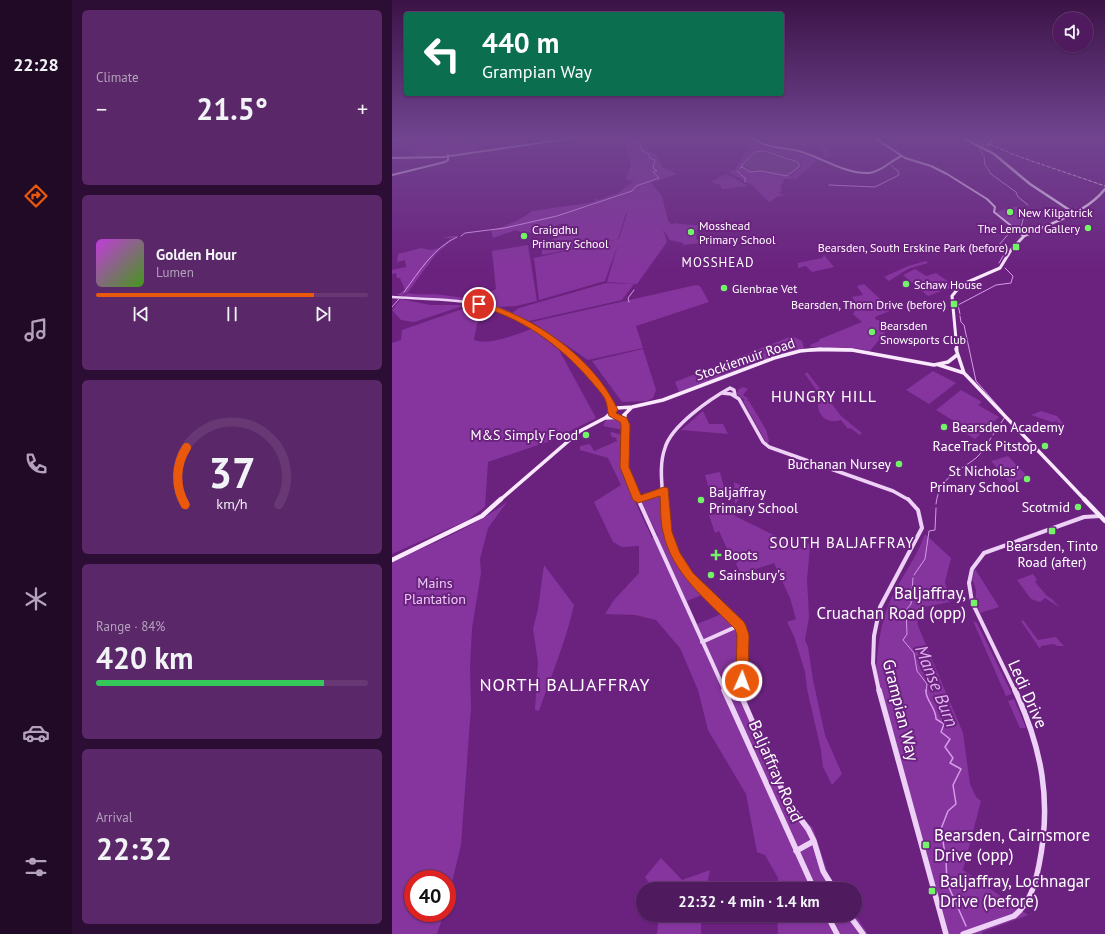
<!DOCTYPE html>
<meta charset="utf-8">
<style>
body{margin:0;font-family:"PT Sans",sans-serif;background:#5a2768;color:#f1f3f6;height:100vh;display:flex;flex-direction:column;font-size:15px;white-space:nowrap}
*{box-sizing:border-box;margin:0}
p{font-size:13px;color:#b4a1bd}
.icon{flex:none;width:22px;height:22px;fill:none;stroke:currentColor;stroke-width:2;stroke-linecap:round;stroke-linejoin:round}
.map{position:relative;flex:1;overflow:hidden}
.drawer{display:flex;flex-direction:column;gap:10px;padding:10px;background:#2c0e34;width:320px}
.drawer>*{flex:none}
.hud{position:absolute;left:12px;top:12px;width:380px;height:84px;border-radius:4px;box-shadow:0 1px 3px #0004,0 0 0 1px #673874;background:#0b6e4f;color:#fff;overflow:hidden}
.buttons{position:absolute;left:661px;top:12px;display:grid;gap:8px}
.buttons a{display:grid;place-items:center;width:40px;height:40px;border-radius:50%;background:#501a5f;box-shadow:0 1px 3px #0004,0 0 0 1px #673874;font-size:20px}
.speed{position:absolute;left:12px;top:870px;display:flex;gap:8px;font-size:20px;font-weight:700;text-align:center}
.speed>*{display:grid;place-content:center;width:52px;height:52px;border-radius:50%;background:#501a5f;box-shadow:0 1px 3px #0004,0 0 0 1px #673874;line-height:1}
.speed .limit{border:6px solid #d22;background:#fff;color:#111}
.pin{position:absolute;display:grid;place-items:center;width:34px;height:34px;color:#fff;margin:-17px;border:2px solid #fff;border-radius:50%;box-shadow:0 1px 4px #0007}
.me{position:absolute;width:44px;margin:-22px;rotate:2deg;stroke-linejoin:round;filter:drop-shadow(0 0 3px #0008)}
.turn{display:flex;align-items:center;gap:14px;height:84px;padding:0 12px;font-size:18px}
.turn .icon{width:52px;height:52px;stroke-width:2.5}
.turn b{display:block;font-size:28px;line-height:34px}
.big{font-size:30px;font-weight:800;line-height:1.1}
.drawer .card{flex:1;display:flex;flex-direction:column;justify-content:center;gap:6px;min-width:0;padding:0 14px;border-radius:6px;background:#5a2768}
.drawer .dial{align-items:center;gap:0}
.dial svg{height:104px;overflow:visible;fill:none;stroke:#673874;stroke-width:7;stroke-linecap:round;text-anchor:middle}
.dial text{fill:#f1f3f6;stroke:none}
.song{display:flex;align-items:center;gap:12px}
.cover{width:48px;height:48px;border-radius:6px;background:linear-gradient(135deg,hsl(290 70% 55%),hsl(100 70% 35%))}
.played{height:4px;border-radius:2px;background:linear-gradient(90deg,#ea580c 80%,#673874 80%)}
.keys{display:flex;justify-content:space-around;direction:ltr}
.heat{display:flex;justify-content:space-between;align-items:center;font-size:22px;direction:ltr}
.charge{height:6px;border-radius:3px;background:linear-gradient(90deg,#34c759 84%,#673874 0)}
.trip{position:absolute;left:244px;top:882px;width:226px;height:40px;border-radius:20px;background:#501a5f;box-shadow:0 1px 3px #0004,0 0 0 1px #673874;font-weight:800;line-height:40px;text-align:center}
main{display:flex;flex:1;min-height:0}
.tab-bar{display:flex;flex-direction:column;width:72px;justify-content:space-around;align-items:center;background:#200a26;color:#b4a1bd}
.tab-bar .icon{width:28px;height:28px}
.tab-bar .current{color:#ea580c}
.tab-bar b{font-size:18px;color:#f1f3f6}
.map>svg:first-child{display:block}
.green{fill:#85359d;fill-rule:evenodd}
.water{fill:#733c82;stroke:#d59ae8}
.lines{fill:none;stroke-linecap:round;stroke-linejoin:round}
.stream-far1{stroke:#d59ae8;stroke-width:1}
.stream{stroke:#d59ae8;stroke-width:1.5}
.river{stroke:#733c82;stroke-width:3}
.secondary-far4{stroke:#eed1f6;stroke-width:2}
.secondary-far3{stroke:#eed1f6;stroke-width:2.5}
.secondary-far2{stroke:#eed1f6;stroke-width:3.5}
.secondary-far1{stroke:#eed1f6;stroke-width:4}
.secondary{stroke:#eed1f6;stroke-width:5.5}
.primary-far3{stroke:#fae8fd;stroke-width:2.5}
.primary-far2{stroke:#fae8fd;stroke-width:3}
.primary-far1{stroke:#fae8fd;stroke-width:3.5}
.primary{stroke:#fae8fd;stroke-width:4.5}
.rail{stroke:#fff;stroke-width:1;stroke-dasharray:4 1.5;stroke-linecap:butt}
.secondary-bridge{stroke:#eed1f6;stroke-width:2}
.route{fill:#ea580c;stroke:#983908}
.poi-dot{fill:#72f368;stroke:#6b227f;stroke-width:1.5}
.labels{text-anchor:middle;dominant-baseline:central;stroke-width:4;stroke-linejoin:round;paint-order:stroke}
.far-poi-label{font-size:12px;fill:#fff;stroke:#6b227f;text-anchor:start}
.far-quarter-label{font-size:13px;letter-spacing:1px;fill:#fff;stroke:#6b227f}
.street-label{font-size:14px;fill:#fff;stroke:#6b227f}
.poi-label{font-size:14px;fill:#fff;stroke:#6b227f;text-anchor:end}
.park-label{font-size:14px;fill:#ebcaf5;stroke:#6b227f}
.neighbourhood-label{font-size:15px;letter-spacing:1px;fill:#fff;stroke:#6b227f}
.quarter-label{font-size:16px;letter-spacing:1px;fill:#fff;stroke:#6b227f}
.near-poi-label{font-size:17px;fill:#fff;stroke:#6b227f;text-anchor:start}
.near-street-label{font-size:17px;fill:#fff;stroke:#6b227f}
.near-neighbourhood-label{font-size:18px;letter-spacing:1px;fill:#fff;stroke:#6b227f}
.near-water-label{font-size:18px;font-style:italic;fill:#e0b2ef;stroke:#6b227f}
</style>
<main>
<nav class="tab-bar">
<b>22:28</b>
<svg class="icon current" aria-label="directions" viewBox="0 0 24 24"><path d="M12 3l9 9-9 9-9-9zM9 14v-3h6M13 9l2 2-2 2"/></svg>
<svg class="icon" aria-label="music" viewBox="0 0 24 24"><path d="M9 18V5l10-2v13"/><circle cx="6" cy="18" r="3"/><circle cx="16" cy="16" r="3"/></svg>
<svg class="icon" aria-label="phone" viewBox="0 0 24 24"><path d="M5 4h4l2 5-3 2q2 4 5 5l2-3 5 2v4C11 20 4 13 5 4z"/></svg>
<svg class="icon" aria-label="climate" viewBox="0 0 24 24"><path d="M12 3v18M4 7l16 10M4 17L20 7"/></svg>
<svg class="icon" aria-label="car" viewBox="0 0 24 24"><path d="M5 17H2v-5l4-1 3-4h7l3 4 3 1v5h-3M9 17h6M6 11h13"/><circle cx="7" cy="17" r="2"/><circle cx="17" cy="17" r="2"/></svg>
<svg class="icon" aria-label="filters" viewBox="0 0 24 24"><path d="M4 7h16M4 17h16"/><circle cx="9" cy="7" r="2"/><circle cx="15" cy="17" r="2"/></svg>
</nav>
<section class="drawer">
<div class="card"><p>Climate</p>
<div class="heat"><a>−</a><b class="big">21.5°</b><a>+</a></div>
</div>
<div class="card">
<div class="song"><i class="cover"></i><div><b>Golden Hour</b><p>Lumen</p></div></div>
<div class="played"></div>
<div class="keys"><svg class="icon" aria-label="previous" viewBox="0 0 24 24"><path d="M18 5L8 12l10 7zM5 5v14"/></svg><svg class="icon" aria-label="pause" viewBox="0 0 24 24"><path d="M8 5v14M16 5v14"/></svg><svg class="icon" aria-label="next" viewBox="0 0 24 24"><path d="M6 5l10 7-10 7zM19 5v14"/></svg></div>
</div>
<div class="card dial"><svg viewBox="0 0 100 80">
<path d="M14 69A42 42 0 1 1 86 69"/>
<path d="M14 69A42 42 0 0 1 15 25" stroke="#ea580c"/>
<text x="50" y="56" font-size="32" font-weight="700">37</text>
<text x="50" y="72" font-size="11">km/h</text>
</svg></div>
<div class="card"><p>Range · 84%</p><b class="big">420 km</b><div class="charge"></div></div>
<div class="card"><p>Arrival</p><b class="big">22:32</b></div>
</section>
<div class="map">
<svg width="713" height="934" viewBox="0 0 713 934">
<rect width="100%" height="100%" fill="#6b227f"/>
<!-- green -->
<path class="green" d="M22 138H95L85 150 81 152 23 157 27 156 22 154 20 149 32 144Z
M231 138H243L244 140 254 138 256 146 255 150 266 156 270 167 285 174 259 183 270 196 276 221 279 224 287 223 286 225 288 224 316 226 315 228 312 227V228L305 229 304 239 315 240V242L291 245V243L278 240 271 229 275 242 245 284 215 282 226 244 213 281 147 300 142 258 227 239 235 213 263 208 234 213 226 239 150 255V247L168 234V229L172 223C156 227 140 238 124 230L101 238 99 230C113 226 128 221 140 211L196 203 204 201 201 197 206 200 226 193 242 181 234 180 239 164Z
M349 138H359L363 142 360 144 365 143 380 149 408 153 425 160 404 179H389L392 180 388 188 390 190 387 193 393 195 386 197 385 195V197L377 202 361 186 337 172 343 170 353 152 358 151 355 142ZM375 151C385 155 405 156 410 166L399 176 385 175 369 171 358 172 356 160 354 159 358 158 364 152Z
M397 139C415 139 432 139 440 156L433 158 432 152 427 150 433 148 415 142 412 147C399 152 385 149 372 145L402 149 409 147 411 144 397 143Z
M332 175C342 175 347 182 356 186L330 189 328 185 319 182Z
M619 207H629L631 210 627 227 624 228 604 212Z
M60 236H65L44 254 16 292 10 296 5 295 13 290 8 278H5L4 273 0 274V270L14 267 13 260 5 262 6 254 29 248 39 250 47 248 43 254 58 239 63 238H50Z
M136 245 145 301 124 306 106 307 82 302 12 296 16 293C28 296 39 293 51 295 72 298 84 302 104 289L100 251Z
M432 255 442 267 420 272 414 266 406 268V263L430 258Z
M534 261 536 263 516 269 497 281 492 277 516 266Z
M523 269 534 276 544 273 563 286 536 296 511 275Z
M214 283 242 284 230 300 137 321 120 313 127 308Z
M472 284 500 310 483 317V319L499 325 478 351 461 348 419 347 418 345 427 341 428 339 470 322 461 314C466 307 465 304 460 297L471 295 465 286Z
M304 285 308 286 317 302 244 326 251 348 196 360 140 322Z
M9 299 38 305H74L22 322 9 320 0 310Z
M85 306 98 309 85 324 82 340C99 346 124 334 140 329L167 350 204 418 158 441 96 462 93 507 76 520 0 554V343L9 340 10 330 76 307Z
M400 336 410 341 412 348 411 349 380 357 287 392 283 382Z
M251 349 264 390 261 398 255 401 230 402 200 361Z
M541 371 564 383 537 404 514 390Z
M415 372 449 416 470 433 468 435 458 428 456 429 449 420C437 424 426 418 426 404L430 398 413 374Z
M351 387 356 389 351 395 357 399 354 400 357 401 374 430 377 441 375 444 351 401 353 400 345 394 347 389Z
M569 390 590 402 586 405 607 417 583 439 562 426 565 423 544 410Z
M311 411 317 424H331L336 434 289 430Z
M649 411 665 416 675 428 666 424 665 421 660 422 639 415Z
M224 418 230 423 231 430 211 426 214 419Z
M220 432 230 435 228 459 235 484 260 538 266 536 250 503 251 499 266 493 271 496C273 543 278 560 312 594L295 601 305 624 332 613 348 636 346 695 390 797 421 828 436 874 446 889H385L386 878 373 855 365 852 354 794 316 730 306 690 288 648 264 620 243 615 213 614 222 600 247 573V546L230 547 221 542 202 502 229 485 216 458 188 450V446L198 444 202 451 225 441 224 438 220 437 218 433Z
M616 456 636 477 618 483 599 461Z
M328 472 333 491 318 493 313 475Z
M342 482 356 489 343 504Z
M115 502 96 528 88 559 89 573 80 628 78 667 79 707 69 845 55 903V879H21V913H52L45 934H0V562C39 544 81 528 115 502Z
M341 513 343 516 412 550 417 543 420 544 418 548 415 579 417 617 413 640 416 647 421 680 433 735 450 774 440 785 431 767 429 750 415 689 413 672 402 636 395 622 404 619 398 598 382 563 349 574 344 564 350 557 349 555H340L337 553 327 531 323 533 317 515Z
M533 534 559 558 553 582 558 602 532 607 524 612 526 626 571 733 578 784 584 797 589 801 571 870 636 915 590 932V934H557L484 672C486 645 488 623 500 597 510 576 525 557 533 534Z
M152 565 182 605C174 641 159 676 147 711L143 710 146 662 141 629 146 609Z
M583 569 607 607 588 613 583 601C585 595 584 585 580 580Z
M641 574 645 580 643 582 655 596 660 599 667 607 653 598 648 602 639 599 625 580Z
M631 620 646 640 664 637 672 646H665L662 644 649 646 648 649 629 621Z
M581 621 585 623 620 694 614 696Z
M622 699 634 728H628L616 701Z
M269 858 290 880 318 870 314 889H261L253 877Z
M267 915H309V934H265Z
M385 915H463L476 934H386Z"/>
<!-- water -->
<path class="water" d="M372 151 403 161 407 163V167L395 176 369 171 358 172 350 167V165L363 152Z"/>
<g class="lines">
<!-- stream-far1 -->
<path class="stream-far1" d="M581 138 592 145 589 146
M587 148 591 155
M592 156 593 165
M499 165 501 167
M594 166 599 174 624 192 626 197 636 205
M348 168 350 167
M345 171 353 178V182
M437 185 483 187 507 175 506 171 502 168
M627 228 629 227 633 212
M69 236 73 233 113 228 165 216 240 191 244 186 267 178 261 172 265 171 261 168 263 160 258 158 257 154 250 151 248 145 242 138
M607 263 614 251 606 246 620 230
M12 292C27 272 41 248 65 237
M237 302 236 298 242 290
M0 307 7 299
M568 314 566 305 604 285 619 283 621 276 613 268
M568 316 569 322 572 325 584 381 611 412
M601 435 613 417
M544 504C547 477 565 473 584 458 590 453 594 445 599 438
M522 575 533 559 537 531 543 530 544 508
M521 578 519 604 514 610 515 634 511 640 522 653 525 671 535 684 534 691"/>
<!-- stream -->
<path class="stream" d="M534 690C533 700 544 707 544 719L552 724 549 732 558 739 553 747 561 758 558 763 569 769 561 785 564 804 556 811 549 829 554 860 555 883 574 926"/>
<!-- river -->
<path class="river" d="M0 146H10L25 154H40L62 144 86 138"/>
<!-- secondary-far4 -->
<path class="secondary-far4" d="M360 138C376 149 392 147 410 152 432 159 454 174 477 173 490 172 499 160 510 156
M483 138 513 158 539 166 555 174 595 199 603 207 602 212 627 232
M598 144 599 138
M0 158 51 157 181 138
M0 175 53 162 56 160V155"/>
<!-- secondary-far3 -->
<path class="secondary-far3" d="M625 231 632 236
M0 297C30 299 76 299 104 308 129 316 153 334 173 350"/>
<!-- secondary-far2 -->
<path class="secondary-far2" d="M171 349C191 364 211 386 221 409
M330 393 339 394 347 399 371 442 377 447 501 491 517 500
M233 415 232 459 238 481 247 500
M246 500 272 490
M271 500C270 484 267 464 273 448 279 426 318 399 338 388L342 390 343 395"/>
<!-- secondary-far1 -->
<path class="secondary-far1" d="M246 499 333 691
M271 499C273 514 274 530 279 545 291 579 324 599 348 625L351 635V691
M246 500 248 499
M310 642 348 625
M487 691 481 663 482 636 488 607 530 528 526 510 516 499
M623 691 580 602 577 583 580 569 592 553 692 517 708 516"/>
<!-- secondary -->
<path class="secondary" d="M332 690 422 889
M351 690V700L395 801 416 829 422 841 431 871 442 889
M487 690 554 934
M404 851 422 841
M435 915 445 934
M457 915 471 934
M571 934 622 916C638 903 643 885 647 865 660 801 650 749 623 690"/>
<!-- primary-far3 -->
<path class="primary-far3" d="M183 138H188
M571 138 602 154 638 184 682 213
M641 232C666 220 696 211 713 189"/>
<!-- primary-far2 -->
<path class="primary-far2" d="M418 350H460
M565 350 560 296 569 285 608 268 619 250 632 236 643 231"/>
<!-- primary-far1 -->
<path class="primary-far1" d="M429 349 460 350 542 365 556 362 565 355
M564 349 572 373 693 500
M547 365 572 373
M213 418 225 408 240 407 271 400 382 358 408 351 429 349
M108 500 188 431 213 418 230 417 240 407"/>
<!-- primary -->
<path class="primary" d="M692 499 713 521
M0 560 90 516 109 499"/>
<!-- rail -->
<path class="rail" d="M583 138 628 157 713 186
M0 141 14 138"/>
<!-- secondary-bridge -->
<path class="secondary-bridge" d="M596 145 598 144"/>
</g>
<!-- sky -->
<linearGradient id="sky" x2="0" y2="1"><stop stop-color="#3b1346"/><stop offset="0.51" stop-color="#714490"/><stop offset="1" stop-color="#714490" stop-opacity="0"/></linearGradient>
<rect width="713" height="269" fill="url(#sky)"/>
<!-- route -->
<path class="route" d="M87 302C141 315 202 358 226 410L224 413 235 418 238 425 237 467 249 495 272 487 276 488 280 532 288 553 301 573 352 622 354 626 357 635 356 681 355 685 350 687 346 685 344 681 345 635 343 629C315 600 280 574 271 532 268 521 269 507 268 496L246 503 241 500 228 467 229 425 228 422 217 416C215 411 216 406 213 399 209 392 203 386 198 380 168 345 129 317 85 306L84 304Z"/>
<!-- markers -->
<g class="poi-dot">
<circle cx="618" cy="212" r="4"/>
<circle cx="696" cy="228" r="4"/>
<circle cx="299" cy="232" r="4"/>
<circle cx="132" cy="236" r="4"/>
<rect x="620" y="243" width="8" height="8" rx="2"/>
<circle cx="514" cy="284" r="4"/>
<circle cx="332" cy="288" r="4"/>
<rect x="558" y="300" width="8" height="8" rx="2"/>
<circle cx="480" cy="332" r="4"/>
<circle cx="552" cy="427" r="4"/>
<circle cx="194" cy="435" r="4"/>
<circle cx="653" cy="446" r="4"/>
<circle cx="507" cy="464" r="4"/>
<circle cx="635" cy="479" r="4"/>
<circle cx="309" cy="500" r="4"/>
<circle cx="686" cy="507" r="4"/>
<rect x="656" y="527" width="8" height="8" rx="2"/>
<path d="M322 549h4v4h4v4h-4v4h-4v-4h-4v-4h4z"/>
<circle cx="319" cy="575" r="4"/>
<rect x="578" y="599" width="8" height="8" rx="2"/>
<rect x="530" y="841" width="8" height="8" rx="2"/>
<rect x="536" y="887" width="8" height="8" rx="2"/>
</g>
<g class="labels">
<!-- far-poi labels -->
<g class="far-poi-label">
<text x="626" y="212">New Kilpatrick</text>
<text x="307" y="225">Mosshead<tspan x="307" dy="14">Primary School</tspan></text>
<text x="688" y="228" text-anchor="end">The Lemond Gallery</text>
<text x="140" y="229">Craigdhu<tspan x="140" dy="14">Primary School</tspan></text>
<text x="616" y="247" text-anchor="end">Bearsden, South Erskine Park (before)</text>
<text x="522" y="284">Schaw House</text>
<text x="340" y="288">Glenbrae Vet</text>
<text x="554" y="304" text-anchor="end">Bearsden, Thorn Drive (before)</text>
<text x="488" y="325">Bearsden<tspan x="488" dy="14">Snowsports Club</tspan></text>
</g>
<!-- far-quarter labels -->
<g class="far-quarter-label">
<text x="326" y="262">MOSSHEAD</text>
</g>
<!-- street labels -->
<g class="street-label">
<text transform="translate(353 359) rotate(-19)">Stockiemuir Road</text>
</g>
<!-- poi labels -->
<g class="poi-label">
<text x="560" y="427" text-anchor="start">Bearsden Academy</text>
<text x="186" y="435">M&amp;S Simply Food</text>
<text x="645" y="446">RaceTrack Pitstop</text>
<text x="499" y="464">Buchanan Nursey</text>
<text x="627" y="471">St Nicholas'<tspan x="627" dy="16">Primary School</tspan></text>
<text x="317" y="492" text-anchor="start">Baljaffray<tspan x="317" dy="16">Primary School</tspan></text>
<text x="678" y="507">Scotmid</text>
<text x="660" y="546" text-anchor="middle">Bearsden, Tinto<tspan x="660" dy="16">Road (after)</tspan></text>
<text x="332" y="555" text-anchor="start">Boots</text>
<text x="327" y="575" text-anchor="start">Sainsbury's</text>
</g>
<!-- park labels -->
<g class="park-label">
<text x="43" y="583">Mains<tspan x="43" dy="16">Plantation</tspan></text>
</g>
<!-- neighbourhood labels -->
<g class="neighbourhood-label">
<text x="450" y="542">SOUTH BALJAFFRAY</text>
</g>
<!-- quarter labels -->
<g class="quarter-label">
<text x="432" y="396">HUNGRY HILL</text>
</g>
<!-- near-poi labels -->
<g class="near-poi-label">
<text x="574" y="593" text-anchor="end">Baljaffray,<tspan x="574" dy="20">Cruachan Road (opp)</tspan></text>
<text x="542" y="835">Bearsden, Cairnsmore<tspan x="542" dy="20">Drive (opp)</tspan></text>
<text x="548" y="881">Baljaffray, Lochnagar<tspan x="548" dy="20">Drive (before)</tspan></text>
</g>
<!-- near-street labels -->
<g class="near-street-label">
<text transform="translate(636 694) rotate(66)">Ledi Drive</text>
<text transform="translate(509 710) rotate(76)">Grampian Way</text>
<text transform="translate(384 771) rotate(66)">Baljaffray Road</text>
</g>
<!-- near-neighbourhood labels -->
<g class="near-neighbourhood-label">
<text x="173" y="684">NORTH BALJAFFRAY</text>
</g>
<!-- near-water labels -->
<g class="near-water-label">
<text transform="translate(545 686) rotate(68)">Manse Burn</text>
</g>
</g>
</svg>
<div class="buttons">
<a><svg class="icon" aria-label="sound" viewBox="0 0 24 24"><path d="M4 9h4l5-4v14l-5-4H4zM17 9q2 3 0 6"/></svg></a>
</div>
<div class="speed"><div class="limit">40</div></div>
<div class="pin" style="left:87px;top:304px;background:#d93025"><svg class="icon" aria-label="arrive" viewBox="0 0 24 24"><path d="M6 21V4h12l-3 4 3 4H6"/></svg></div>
<svg class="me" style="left:350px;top:681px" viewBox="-20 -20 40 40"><circle r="17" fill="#ea580c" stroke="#fff" stroke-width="3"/><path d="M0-11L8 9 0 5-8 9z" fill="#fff"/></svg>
<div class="trip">22:32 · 4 min · 1.4 km</div>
<div class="hud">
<div class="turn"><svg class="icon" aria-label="left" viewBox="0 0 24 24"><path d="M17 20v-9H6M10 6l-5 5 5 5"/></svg><div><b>440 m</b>Grampian Way</div></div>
</div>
</div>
</main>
